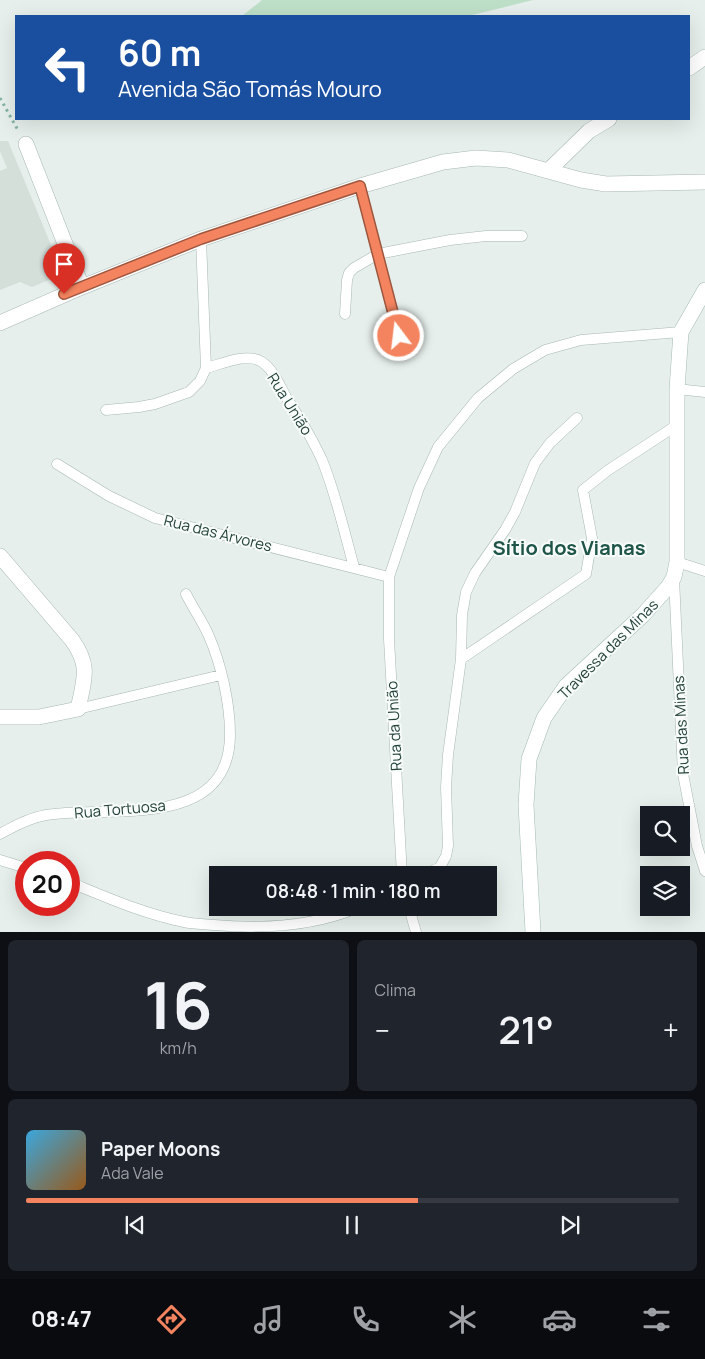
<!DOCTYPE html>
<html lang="pt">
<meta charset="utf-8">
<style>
body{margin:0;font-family:Manrope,sans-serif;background:#20242c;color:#f1f3f6;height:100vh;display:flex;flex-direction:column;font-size:19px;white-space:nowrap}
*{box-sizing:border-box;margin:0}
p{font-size:16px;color:#9ea1a6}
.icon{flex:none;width:28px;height:28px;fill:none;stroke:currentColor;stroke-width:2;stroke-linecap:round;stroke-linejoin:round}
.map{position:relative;height:932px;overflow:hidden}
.drawer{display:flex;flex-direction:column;gap:8px;padding:8px;background:#0d0f14;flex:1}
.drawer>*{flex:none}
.hud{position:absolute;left:15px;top:15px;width:675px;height:105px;border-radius:0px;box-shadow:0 5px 20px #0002;background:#1a4fa0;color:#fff;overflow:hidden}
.fabs{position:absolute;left:640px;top:806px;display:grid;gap:10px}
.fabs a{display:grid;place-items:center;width:50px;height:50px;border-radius:0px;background:#171b24;box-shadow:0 5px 20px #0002;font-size:25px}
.speed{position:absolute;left:15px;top:851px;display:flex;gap:10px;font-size:25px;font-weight:700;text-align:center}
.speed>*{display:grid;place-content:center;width:65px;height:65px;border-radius:50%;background:#171b24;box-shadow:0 5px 20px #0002;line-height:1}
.speed .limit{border:8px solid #d22;background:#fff;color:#111}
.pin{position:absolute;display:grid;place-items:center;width:42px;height:42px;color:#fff;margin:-51px -21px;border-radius:50% 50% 50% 0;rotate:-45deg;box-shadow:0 0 5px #0007}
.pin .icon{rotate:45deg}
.me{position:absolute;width:55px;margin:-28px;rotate:345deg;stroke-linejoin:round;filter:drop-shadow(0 0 4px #0008)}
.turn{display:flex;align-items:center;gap:18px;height:105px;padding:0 20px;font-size:22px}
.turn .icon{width:65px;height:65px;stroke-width:2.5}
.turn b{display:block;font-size:35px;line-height:42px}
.big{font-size:38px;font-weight:600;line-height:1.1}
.drawer .widget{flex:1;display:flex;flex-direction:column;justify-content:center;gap:8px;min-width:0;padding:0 18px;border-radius:8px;background:#20242c}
.drawer .dial{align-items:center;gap:0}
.dial b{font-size:65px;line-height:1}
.song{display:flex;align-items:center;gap:15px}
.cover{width:60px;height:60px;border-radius:8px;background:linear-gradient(135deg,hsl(200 70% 55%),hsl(30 70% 35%))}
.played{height:5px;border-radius:2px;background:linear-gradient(90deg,#f4845f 60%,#363941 60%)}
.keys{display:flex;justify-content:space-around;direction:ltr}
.heat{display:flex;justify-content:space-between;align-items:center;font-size:28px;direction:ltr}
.drawer .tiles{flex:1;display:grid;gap:8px;grid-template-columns:1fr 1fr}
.widget:last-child{grid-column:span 2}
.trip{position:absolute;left:209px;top:866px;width:288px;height:50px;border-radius:0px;background:#171b24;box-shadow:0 5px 20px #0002;font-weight:600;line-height:50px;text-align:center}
.tab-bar{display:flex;height:80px;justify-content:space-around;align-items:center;background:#090b0e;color:#9ea1a6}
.tab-bar .icon{width:35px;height:35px}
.tab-bar .active{color:#f4845f}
.tab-bar b{font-size:22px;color:#f1f3f6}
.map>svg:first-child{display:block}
.built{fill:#d4dfda}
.green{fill:#bfe0c8}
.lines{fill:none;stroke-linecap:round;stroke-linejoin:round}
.lane-casing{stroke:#a8b8b2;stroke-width:11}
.street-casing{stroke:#a8b8b2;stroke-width:16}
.secondary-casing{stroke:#a4bbb3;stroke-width:16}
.path{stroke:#86b3a5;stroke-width:3;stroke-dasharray:2.5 4;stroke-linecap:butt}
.lane{stroke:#fff;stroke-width:10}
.street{stroke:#fff;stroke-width:15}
.secondary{stroke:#fff;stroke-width:15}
.route-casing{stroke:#9f563e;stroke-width:12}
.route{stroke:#f4845f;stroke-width:9}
.labels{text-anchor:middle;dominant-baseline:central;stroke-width:4;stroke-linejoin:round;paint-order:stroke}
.street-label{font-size:15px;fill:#24423a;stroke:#f7fbf9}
.district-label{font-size:20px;font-weight:bold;fill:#1f5548;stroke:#f7fbf9}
</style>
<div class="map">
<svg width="705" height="932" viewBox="0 0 705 932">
<rect width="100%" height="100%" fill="#e6efeb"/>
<!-- built -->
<path class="built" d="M0 141H8L63 274 32 287 20 282 0 290V171L7 168 0 151Z"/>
<!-- green -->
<path class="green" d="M262 0H533L468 16H242Z"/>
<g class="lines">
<defs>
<path id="lane" d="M360 186 399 336
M201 239 206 368C222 364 247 352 262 362 273 369 280 386 286 397 299 417 312 438 322 460 336 494 344 531 354 567
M345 314 347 280 349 273 354 268 378 254 450 240 486 236H522
M677 389 705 392
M106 410 139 407 155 404 189 392 200 381 206 368
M57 464 109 496 155 518 389 577
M677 562 705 571
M674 578 683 774 697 846 705 871
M461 659 586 574 592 538 583 490 607 471 677 425
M78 709 221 675
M0 834C14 826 29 818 46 815 109 805 230 832 230 734 230 703 221 663 208 634 202 621 193 608 186 594
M0 860 26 868
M402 875 389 639V577L419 488 438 447 478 398 513 369 545 350 581 340 681 332
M425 875 440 867 446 856 448 846 446 787 448 755 461 659 462 615 466 592 475 573 505 530 515 512 535 463 550 443 577 418
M69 882C106 897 144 914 184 922 194 924 204 924 214 925 262 929 312 927 357 908
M409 908 416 932"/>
<path id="street" d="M689 68 705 57
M26 144 82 287
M549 170 589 131 609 119
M0 323 82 287 201 239 360 186 443 162 476 158 508 160 581 180 606 184 705 182
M0 556 72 640C91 666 84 680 78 709L39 717H0"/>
<path id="secondary" d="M533 932 526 805 529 759 544 718 566 686 643 615 668 587 674 577 677 562V389L681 332 705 290"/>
</defs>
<!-- lane casing -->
<use href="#lane" class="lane-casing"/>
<!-- street casing -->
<use href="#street" class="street-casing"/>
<!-- secondary casing -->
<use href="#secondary" class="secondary-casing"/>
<!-- path -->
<path class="path" d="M0 98 19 132"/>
<!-- lane -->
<use href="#lane" class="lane"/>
<!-- street -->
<use href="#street" class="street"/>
<!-- secondary -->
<use href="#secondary" class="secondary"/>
</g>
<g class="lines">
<defs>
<path id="route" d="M64 294 201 239 360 186 399 336"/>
</defs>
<!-- route casing -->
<use href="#route" class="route-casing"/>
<!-- route -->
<use href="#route" class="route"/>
</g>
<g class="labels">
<!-- street labels -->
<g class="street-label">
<text transform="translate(290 404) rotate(58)">Rua União</text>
<text transform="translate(218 533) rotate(14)">Rua das Árvores</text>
<text transform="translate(608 649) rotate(-45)">Travessa das Minas</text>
<text transform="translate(681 725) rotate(-93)">Rua das Minas</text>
<text transform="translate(394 726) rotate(-93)">Rua da União</text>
<text transform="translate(120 809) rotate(-5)">Rua Tortuosa</text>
</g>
<!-- district labels -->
<g class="district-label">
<text x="569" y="547">Sítio dos Vianas</text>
</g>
</g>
</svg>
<div class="fabs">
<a><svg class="icon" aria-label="search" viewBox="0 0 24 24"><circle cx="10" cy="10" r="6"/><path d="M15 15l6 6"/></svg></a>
<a><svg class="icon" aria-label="layers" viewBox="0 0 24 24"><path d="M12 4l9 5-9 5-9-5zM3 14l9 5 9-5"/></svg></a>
</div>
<div class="speed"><div class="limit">20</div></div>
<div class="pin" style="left:64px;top:294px;background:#d93025"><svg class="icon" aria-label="arrive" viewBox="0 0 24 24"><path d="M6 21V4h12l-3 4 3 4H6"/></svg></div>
<svg class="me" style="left:399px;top:336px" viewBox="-20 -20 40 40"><circle r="17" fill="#f4845f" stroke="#fff" stroke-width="3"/><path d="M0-11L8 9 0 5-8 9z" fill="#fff"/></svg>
<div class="trip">08:48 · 1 min · 180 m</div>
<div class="hud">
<div class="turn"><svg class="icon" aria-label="left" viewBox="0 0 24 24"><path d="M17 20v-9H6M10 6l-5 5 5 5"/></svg><div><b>60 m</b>Avenida São Tomás Mouro</div></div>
</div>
</div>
<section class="drawer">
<div class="tiles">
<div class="widget dial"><b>16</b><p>km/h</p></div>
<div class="widget"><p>Clima</p>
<div class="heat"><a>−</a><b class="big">21°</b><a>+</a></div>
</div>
<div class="widget">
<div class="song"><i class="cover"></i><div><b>Paper Moons</b><p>Ada Vale</p></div></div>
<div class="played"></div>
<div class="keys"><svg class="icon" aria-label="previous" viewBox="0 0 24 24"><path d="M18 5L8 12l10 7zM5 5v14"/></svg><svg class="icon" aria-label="pause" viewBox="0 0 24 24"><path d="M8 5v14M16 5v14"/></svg><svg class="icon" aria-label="next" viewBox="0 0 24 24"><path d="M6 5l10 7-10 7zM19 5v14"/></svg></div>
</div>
</div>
</section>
<nav class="tab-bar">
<b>08:47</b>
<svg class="icon active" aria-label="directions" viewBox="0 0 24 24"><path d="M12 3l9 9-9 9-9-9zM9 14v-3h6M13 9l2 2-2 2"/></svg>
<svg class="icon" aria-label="music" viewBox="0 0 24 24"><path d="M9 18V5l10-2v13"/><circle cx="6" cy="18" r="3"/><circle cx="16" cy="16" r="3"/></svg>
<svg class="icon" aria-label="phone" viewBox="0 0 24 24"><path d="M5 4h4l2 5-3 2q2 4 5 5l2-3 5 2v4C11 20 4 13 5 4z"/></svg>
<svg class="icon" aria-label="climate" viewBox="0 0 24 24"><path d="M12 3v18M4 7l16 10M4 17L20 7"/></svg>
<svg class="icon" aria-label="car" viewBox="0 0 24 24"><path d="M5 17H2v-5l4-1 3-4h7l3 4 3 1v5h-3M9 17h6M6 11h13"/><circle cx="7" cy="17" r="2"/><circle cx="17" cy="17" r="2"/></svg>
<svg class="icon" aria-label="filters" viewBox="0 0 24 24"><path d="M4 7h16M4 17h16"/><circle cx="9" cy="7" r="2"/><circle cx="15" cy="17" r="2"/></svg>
</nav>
